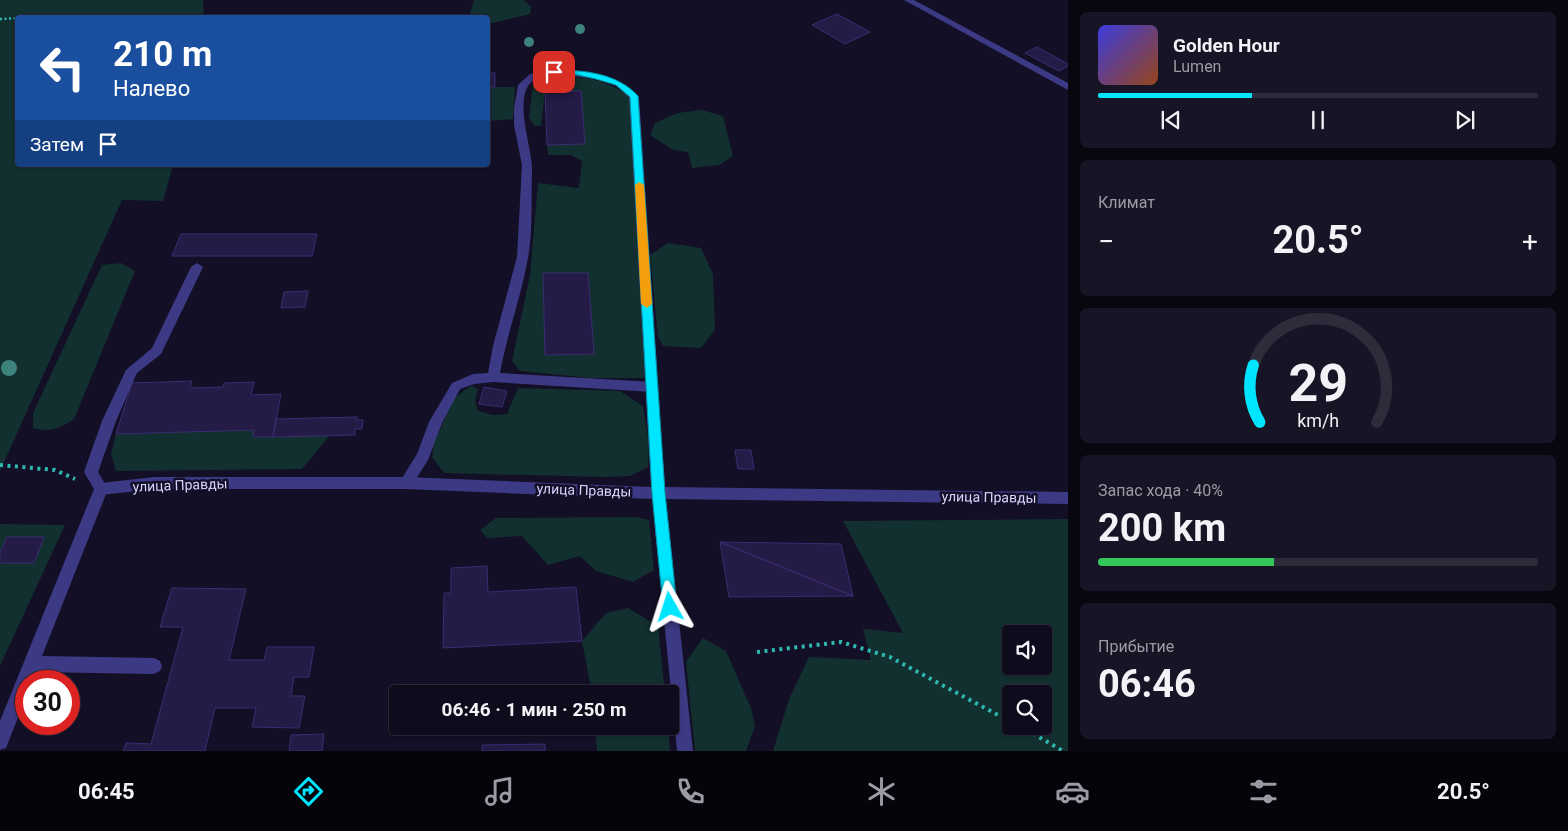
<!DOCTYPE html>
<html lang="ru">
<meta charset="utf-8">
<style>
body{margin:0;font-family:Roboto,sans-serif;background:#171425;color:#f1f3f6;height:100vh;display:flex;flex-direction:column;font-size:19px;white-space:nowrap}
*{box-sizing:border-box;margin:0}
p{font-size:16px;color:#9b9ba3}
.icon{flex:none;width:28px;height:28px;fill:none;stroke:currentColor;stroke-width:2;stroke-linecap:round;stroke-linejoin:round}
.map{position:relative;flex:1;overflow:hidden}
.side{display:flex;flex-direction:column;gap:12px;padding:12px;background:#08060f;width:500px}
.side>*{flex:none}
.guide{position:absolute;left:15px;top:15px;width:475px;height:152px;border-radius:5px;box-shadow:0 1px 4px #0004,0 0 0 1px #2e2b3b;background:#1a4fa0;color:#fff;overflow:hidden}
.buttons{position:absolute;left:1002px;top:625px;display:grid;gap:10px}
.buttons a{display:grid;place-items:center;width:50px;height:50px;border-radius:5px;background:#0e0b1c;box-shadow:0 1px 4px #0004,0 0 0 1px #2e2b3b;font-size:25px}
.speed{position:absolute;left:15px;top:670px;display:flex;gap:10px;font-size:25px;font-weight:700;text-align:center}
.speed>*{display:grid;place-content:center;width:65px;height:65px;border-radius:50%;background:#0e0b1c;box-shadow:0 1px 4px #0004,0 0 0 1px #2e2b3b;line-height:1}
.speed .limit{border:8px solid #d22;background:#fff;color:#111}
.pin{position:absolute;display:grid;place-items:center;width:42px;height:42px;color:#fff;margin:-21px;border-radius:10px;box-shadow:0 2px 8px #0006}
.me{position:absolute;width:55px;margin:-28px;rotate:354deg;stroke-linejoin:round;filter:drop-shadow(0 0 4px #0008)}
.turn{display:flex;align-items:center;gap:18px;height:105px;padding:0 15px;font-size:22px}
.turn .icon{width:65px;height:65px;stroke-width:2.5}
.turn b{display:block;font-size:35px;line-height:42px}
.then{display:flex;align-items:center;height:48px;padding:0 15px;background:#0003;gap:10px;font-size:19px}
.big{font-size:38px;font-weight:700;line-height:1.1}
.side .card{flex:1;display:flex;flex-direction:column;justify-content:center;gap:8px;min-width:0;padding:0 18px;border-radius:8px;background:#171425}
.side .dial{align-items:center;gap:0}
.dial svg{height:130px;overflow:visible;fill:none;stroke:#2e2b3b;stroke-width:7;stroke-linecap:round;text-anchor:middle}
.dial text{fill:#f1f3f6;stroke:none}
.song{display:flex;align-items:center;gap:15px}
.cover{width:60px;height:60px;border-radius:8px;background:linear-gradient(135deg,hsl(240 70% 55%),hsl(20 70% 35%))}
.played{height:5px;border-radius:2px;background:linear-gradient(90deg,#00e5ff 35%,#2e2b3b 35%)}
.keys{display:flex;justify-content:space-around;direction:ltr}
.heat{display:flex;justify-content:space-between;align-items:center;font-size:28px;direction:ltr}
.charge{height:8px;border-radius:4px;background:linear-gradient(90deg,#34c759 40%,#2e2b3b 0)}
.trip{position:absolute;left:389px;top:685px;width:290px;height:50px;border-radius:5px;background:#0e0b1c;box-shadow:0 1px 4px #0004,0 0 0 1px #2e2b3b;font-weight:700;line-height:50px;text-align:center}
.menu{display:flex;height:80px;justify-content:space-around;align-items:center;background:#06040b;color:#9b9ba3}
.menu .icon{width:35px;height:35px}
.menu .current{color:#00e5ff}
.menu b{font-size:22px;color:#f1f3f6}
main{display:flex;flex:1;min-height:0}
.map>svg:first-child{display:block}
.green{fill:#12302f;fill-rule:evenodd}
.building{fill:#241b47;stroke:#3b2d73}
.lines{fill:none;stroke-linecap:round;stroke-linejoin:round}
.path-far1{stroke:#2fb8b0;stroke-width:2.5;stroke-dasharray:2 2.5;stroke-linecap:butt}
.path{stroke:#2fb8b0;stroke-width:4;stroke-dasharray:3 4.5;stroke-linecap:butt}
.service{fill:#3d3a85;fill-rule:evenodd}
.minor{fill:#3d3a85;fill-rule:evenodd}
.tree{fill:#3d827b}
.route{fill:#00e5ff;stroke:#0095a6}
.slow{fill:#f59e0b}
.labels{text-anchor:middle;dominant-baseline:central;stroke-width:5;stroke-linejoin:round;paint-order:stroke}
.street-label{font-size:14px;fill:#d9d4ff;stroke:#130f26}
</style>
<main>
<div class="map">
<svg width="1068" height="751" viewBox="0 0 1068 751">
<rect width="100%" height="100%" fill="#130f26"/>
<!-- green -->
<path class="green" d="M0 0H203L204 17 18 18V165H173L163 201 122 200 0 471Z
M474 0H523L531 6 530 14 488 24V18L469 17Z
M549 76C584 77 600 77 630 96L645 378H591L520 371 512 361 530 275 538 183 579 188 582 161 571 155H548L547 145 585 144 581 91H545L541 126H534L529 117 533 84ZM543 273H588L594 354 545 355Z
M488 87H515L513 119 488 121Z
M702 110 723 116 733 156 719 165 692 168 688 152 673 150 650 135 655 123 677 113Z
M668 243 701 248 713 274 715 330 701 348 663 346 658 337 650 255Z
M121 263 135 271 74 419C61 428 49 433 33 428V413L102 265Z
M471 386 478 389 475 401 478 411 493 415 507 414 518 388 620 391 643 406 649 443 648 467 630 476 604 477 444 473 432 457 434 443 454 398Z
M254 430 253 437 330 435 302 469 116 471 111 454 116 434Z
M636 517 649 520 654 570 633 582 596 571 580 556 548 565 522 536 487 538 480 530 496 518Z
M1068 519V751H773L789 699 809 657 871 660 863 629 903 633 843 521ZM1011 634H1044V666H1011ZM1011 694H1044V726H1011Z
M0 524 65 525 0 666Z
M628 608 658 626 665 694H592L582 641 606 613Z
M703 638 726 651 751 708 755 726 746 751H695L686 662Z
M595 726H668L670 751H597Z"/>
<!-- building -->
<path class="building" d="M837 14 870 32 845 44 812 25Z
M1037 47 1068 64V66L1059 71 1025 53Z
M488 73H495V87H488Z
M545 91H581L585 144 547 145Z
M181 234H317L312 256H172Z
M543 273H588L594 354 545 355Z
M308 291 305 307 281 308 284 292Z
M192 381 190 388 223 387 224 383 254 382 251 395 281 394 273 437H253L254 430 116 434 132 383Z
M484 387 507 391 502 407 479 404Z
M357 417V420H363L362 429H355V435L273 437 276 419Z
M735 450H751L754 469H738Z
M7 537H44L34 563H0V553Z
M720 542 841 544 853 596Z
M720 542 853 596 729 597Z
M487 566 488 592 576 587 582 641 443 648 444 593H451V568Z
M172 588 246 589 229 660H264L267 647H314L309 677H294L291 696H305L299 728 252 727 256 708H215L205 751H123L126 743 151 744 183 627H160Z
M324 734 322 751H289L291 735Z
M545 744V751H482V745Z"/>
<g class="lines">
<!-- path-far1 -->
<path class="path-far1" d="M40 18H96
M0 19 18 18"/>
<!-- path -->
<path class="path" d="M0 465 55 470 75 479
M757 652 841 642 890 657 1011 722
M1020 726 1063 751"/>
<!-- service -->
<path class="service" d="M904 0H914L1068 83V90Z
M554 70C583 70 619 74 639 97L634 100C626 97 623 90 616 86 602 78 548 70 534 80 511 95 533 148 532 171 531 197 533 232 528 258 521 297 507 334 500 373L652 382 656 384 658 387 656 390 652 392 493 382 474 384 460 389 442 423 428 460 411 487 406 489 401 487 399 483 417 454 429 422 452 383 473 374 488 373 493 346 517 257 522 165 514 125V108L518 85 530 74Z
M197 263 203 267 161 354 137 373 116 421 98 472 108 489 42 656 154 658 160 661 162 666 160 671 154 674 36 672 32 681H26V697L6 748 0 750V721L94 489 84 472 102 421 126 370 152 348 191 267Z"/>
<!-- minor -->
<path class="minor" d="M634 94 639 97 665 487 1068 492V504L666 499 693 751H677L652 499 406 489H154L101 495 96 493 94 489 96 485 101 483 154 477H406L651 487 629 97Z"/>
</g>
<!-- trees -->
<g class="tree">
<circle cx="580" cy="29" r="5"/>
<circle cx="529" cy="42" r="5"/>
<circle cx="9" cy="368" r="8"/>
</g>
<!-- route -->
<path class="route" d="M554 70C584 70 617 73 638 96L665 493 677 607 675 612 670 614 665 612 663 607 652 493 630 97 616 85 596 79 578 75 551 74 550 72Z"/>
<!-- slow -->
<path class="slow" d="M639 182 644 185 652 304 647 308 641 304 635 185Z"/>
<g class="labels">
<!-- street labels -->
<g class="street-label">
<text transform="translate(180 485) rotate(-2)">улица Правды</text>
<text transform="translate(584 490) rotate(2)">улица Правды</text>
<text transform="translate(989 497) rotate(1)">улица Правды</text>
</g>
</g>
</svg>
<div class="buttons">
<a><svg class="icon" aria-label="sound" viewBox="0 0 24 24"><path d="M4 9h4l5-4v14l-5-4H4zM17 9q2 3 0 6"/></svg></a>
<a><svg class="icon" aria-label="search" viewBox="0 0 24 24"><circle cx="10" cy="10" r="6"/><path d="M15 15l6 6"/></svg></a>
</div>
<div class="speed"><div class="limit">30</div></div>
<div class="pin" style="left:554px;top:72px;background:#d93025"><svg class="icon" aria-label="arrive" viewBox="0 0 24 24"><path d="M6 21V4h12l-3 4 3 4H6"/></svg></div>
<svg class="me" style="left:670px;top:607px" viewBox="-20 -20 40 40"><path d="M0-17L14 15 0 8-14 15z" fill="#00e5ff" stroke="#fff" stroke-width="4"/></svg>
<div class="trip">06:46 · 1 мин · 250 m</div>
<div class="guide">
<div class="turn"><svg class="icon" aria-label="left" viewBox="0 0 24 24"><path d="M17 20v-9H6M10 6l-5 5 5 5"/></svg><div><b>210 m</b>Налево</div></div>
<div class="then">Затем<svg class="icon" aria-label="arrive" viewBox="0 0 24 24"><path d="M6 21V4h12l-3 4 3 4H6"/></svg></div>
</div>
</div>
<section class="side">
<div class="card">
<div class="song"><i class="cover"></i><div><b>Golden Hour</b><p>Lumen</p></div></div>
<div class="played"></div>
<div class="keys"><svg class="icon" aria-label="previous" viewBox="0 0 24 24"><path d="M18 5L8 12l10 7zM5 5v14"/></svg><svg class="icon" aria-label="pause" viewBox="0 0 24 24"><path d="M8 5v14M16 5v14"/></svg><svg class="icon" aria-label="next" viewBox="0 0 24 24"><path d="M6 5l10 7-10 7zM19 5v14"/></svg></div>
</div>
<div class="card"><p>Климат</p>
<div class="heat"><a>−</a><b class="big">20.5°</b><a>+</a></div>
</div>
<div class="card dial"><svg viewBox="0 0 100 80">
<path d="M14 69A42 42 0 1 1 86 69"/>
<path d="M14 69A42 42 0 0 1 10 34" stroke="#00e5ff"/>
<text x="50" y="56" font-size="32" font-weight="700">29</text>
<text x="50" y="72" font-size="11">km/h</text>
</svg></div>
<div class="card"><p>Запас хода · 40%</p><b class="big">200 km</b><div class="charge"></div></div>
<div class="card"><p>Прибытие</p><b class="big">06:46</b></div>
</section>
</main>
<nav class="menu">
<b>06:45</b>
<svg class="icon current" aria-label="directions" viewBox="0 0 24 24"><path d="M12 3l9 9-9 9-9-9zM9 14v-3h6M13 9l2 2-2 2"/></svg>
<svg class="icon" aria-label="music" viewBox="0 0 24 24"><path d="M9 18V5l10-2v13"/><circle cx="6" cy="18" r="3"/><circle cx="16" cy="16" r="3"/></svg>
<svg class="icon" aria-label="phone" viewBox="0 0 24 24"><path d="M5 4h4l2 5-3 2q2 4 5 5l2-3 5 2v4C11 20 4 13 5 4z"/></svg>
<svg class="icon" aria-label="climate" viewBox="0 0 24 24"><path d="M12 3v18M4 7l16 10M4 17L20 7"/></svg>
<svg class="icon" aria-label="car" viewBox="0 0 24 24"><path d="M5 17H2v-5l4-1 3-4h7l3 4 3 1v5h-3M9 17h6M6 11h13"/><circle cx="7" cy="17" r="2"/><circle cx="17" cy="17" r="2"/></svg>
<svg class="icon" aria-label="filters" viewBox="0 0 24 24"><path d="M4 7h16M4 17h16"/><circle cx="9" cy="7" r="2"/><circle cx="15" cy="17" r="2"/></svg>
<b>20.5°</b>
</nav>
